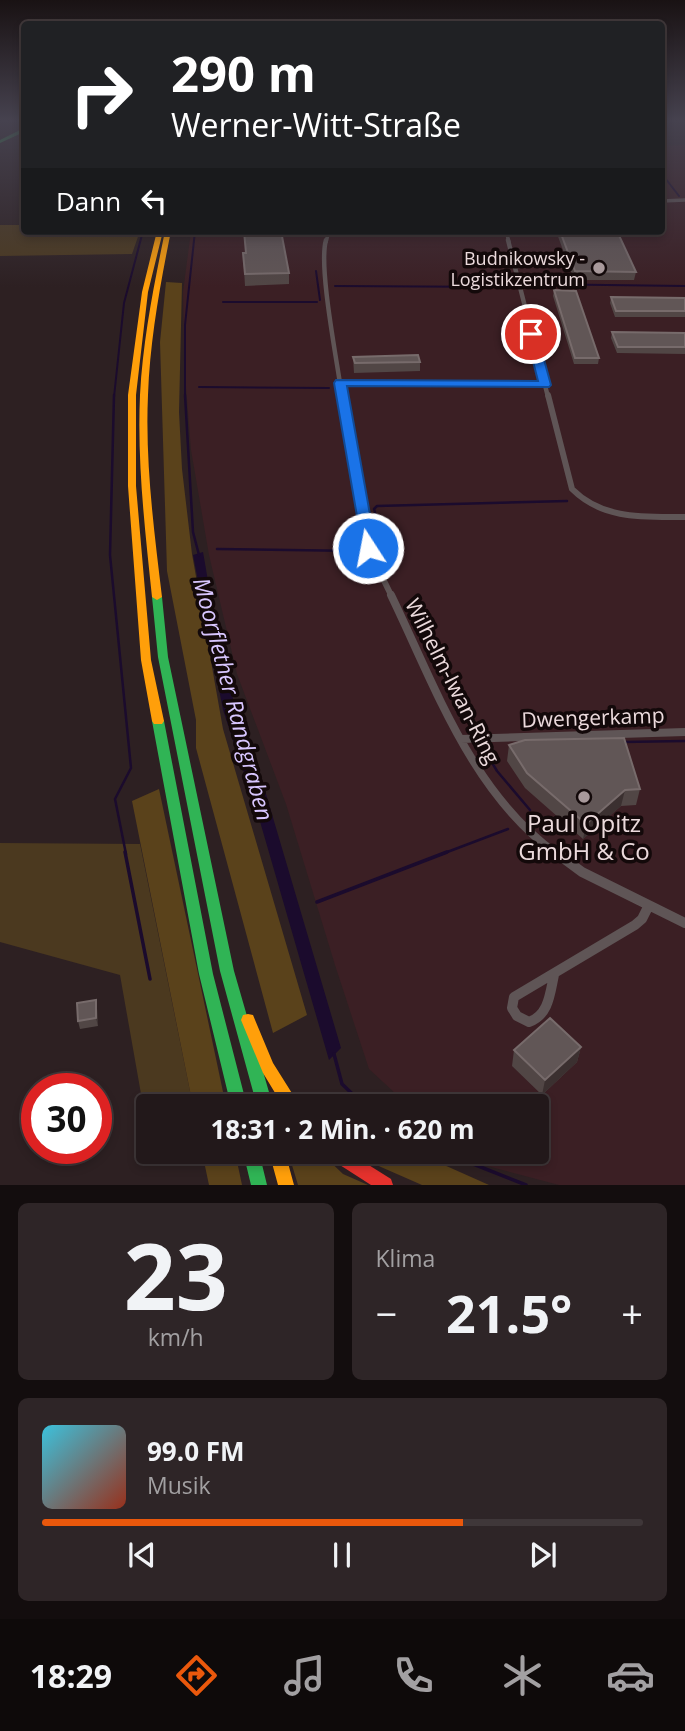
<!DOCTYPE html>
<html lang="de">
<meta charset="utf-8">
<style>
body{margin:0;font-family:"Open Sans",sans-serif;background:#2e2527;color:#f1f3f6;height:100vh;display:flex;flex-direction:column;font-size:26px;white-space:nowrap}
*{box-sizing:border-box;margin:0}
p{font-size:23px;color:#a2a0a2}
.icon{flex:none;width:38px;height:38px;fill:none;stroke:currentColor;stroke-width:2;stroke-linecap:round;stroke-linejoin:round}
.map{position:relative;height:1185px;overflow:hidden}
.details{display:flex;flex-direction:column;gap:18px;padding:18px;background:#130d0e;flex:1}
.details>*{flex:none}
.hud{position:absolute;left:21px;top:21px;width:644px;height:214px;border-radius:7px;box-shadow:0 4px 10px #0003,0 0 0 2px #3f3739;background:#202124;color:#fff;overflow:hidden}
.speed{position:absolute;left:21px;top:1073px;display:flex;gap:14px;font-size:35px;font-weight:700;text-align:center}
.speed>*{display:grid;place-content:center;width:91px;height:91px;border-radius:50%;background:#22181a;box-shadow:0 4px 10px #0003,0 0 0 2px #3f3739;line-height:1}
.speed .limit{border:10px solid #d22;background:#fff;color:#111}
.pin{position:absolute;display:grid;place-items:center;width:60px;height:60px;color:#fff;margin:-30px;border:4px solid #fff;border-radius:50%;box-shadow:0 2px 7px #0007}
.me{position:absolute;width:77px;margin:-38px;rotate:349deg;stroke-linejoin:round;filter:drop-shadow(0 0 5px #0008)}
.turn{display:flex;align-items:center;gap:24px;height:147px;padding:0 35px;font-size:32px}
.turn .icon{width:91px;height:91px;stroke-width:2.5}
.turn b{display:block;font-size:49px;line-height:60px}
.then{display:flex;align-items:center;height:66px;padding:0 35px;background:#0003;gap:14px;font-size:26px}
.big{font-size:52px;font-weight:700;line-height:1.1}
.details .tile{flex:1;display:flex;flex-direction:column;justify-content:center;gap:10px;min-width:0;padding:0 24px;border-radius:10px;background:#2e2527}
.details .dial{align-items:center;gap:0}
.dial b{font-size:91px;line-height:1}
.song{display:flex;align-items:center;gap:21px}
.cover{width:84px;height:84px;border-radius:10px;background:linear-gradient(135deg,hsl(190 70% 55%),hsl(10 70% 35%))}
.played{height:7px;border-radius:4px;background:linear-gradient(90deg,#ea580c 70%,#3f3739 70%)}
.keys{display:flex;justify-content:space-around;direction:ltr}
.heat{display:flex;justify-content:space-between;align-items:center;font-size:38px;direction:ltr}
.details .tiles{flex:1;display:grid;gap:18px;grid-template-columns:1fr 1fr}
.tile:last-child{grid-column:span 2}
.trip{position:absolute;left:136px;top:1094px;width:413px;height:70px;border-radius:7px;background:#22181a;box-shadow:0 4px 10px #0003,0 0 0 2px #3f3739;font-weight:700;line-height:70px;text-align:center}
.dock{display:flex;height:112px;justify-content:space-around;align-items:center;background:#0e0a0a;color:#a2a0a2}
.dock .icon{width:49px;height:49px}
.dock .current{color:#ea580c}
.dock b{font-size:32px;color:#f1f3f6}
.map>svg:first-child{display:block}
.built{fill:#3b1f24}
.green{fill:#4b391f}
.forest{fill:#5a421b}
.water{fill:#1b0b2d}
.lines{fill:none;stroke-linecap:round;stroke-linejoin:round}
.stream-far2{stroke:#1b0b2d;stroke-width:2}
.stream-far1{stroke:#1b0b2d;stroke-width:2.5}
.stream{stroke:#1b0b2d;stroke-width:3.5}
.street-far4{stroke:#5f5556;stroke-width:3.5}
.street-far3{stroke:#5f5556;stroke-width:4.5}
.street-far2{stroke:#5f5556;stroke-width:6}
.street-far1{stroke:#5f5556;stroke-width:8}
.street{stroke:#5f5556;stroke-width:10}
.fast{fill:#30b455;fill-rule:evenodd}
.slow{fill:#ff9f0a;fill-rule:evenodd}
.jam{fill:#e5322d;fill-rule:evenodd}
.wall{fill:#514645}
.shaded-wall{fill:#3b3030}
.building{fill:#615656;stroke:#776b6b;stroke-width:2}
.route{fill:#1a73e8;stroke:#114b97;stroke-width:2}
.poi-dot{fill:#a8999b;stroke:#13090a;stroke-width:2.5}
.labels{text-anchor:middle;dominant-baseline:central;stroke-width:7;stroke-linejoin:round;paint-order:stroke}
.far-poi-label{font-size:18px;fill:#ebdadc;stroke:#13090a;text-anchor:end}
.street-label{font-size:21px;fill:#ebdadc;stroke:#13090a}
.water-label{font-size:23px;font-style:italic;fill:#d8c6ff;stroke:#13090a}
.near-poi-label{font-size:24px;fill:#ebdadc;stroke:#13090a}
</style>
<div class="map">
<svg width="685" height="1185" viewBox="0 0 685 1185">
<rect width="100%" height="100%" fill="#2d2022"/>
<!-- built -->
<path class="built" d="M685 145V1185H559L480 1164 464 1152H537V1106H409L369 1069 335 965 286 804 237 674 209 555 191 450 184 361 183 292 191 231H662V146Z"/>
<!-- green -->
<path class="green" d="M0 225H24V231H140L132 254 0 256Z
M0 843 140 844 193 1106H149V1139L120 975 0 942Z"/>
<!-- forest -->
<path class="forest" d="M166 282 182 283 179 412 182 469 192 554 223 729 307 1015 273 1033 196 748V720L167 571 160 342Z
M159 789 226 1106H193L132 801Z
M202 1152H235L242 1185H209Z
M288 1152H320L343 1174 368 1185H298Z
M370 1152H415L489 1185H422L365 1160Z"/>
<!-- water -->
<path class="water" d="M203 552C215 619 223 688 253 750L341 1048 329 1060 259 818 223 710 193 555Z"/>
<g class="lines">
<!-- stream-far2 -->
<path class="stream-far2" d="M662 174 679 196
M316 271 320 300
M527 284 685 286
M335 286 510 287
M223 302H317
M199 387 329 388
M114 397 124 303 143 231
M185 397V325L195 231"/>
<!-- stream-far1 -->
<path class="stream-far1" d="M114 395 110 555 131 768 115 799 126 854
M185 395 193 532 199 555
M217 549 359 551
M387 552 374 509 377 506 567 501
M622 742 685 741
M488 756 497 771 530 810
M442 854 508 829"/>
<!-- stream -->
<path class="stream" d="M125 852 150 979
M317 902 447 852
M334 1054 342 1084 365 1106
M443 1152 526 1185"/>
<!-- street-far4 -->
<path class="street-far4" d="M662 201 685 200
M506 231 509 242
M326 242 329 231"/>
<!-- street-far3 -->
<path class="street-far3" d="M326 240C318 267 338 365 342 397
M508 240 548 397
M340 383 545 385"/>
<!-- street-far2 -->
<path class="street-far2" d="M342 395 368 548 392 597
M548 395 572 489C603 520 644 517 685 517"/>
<!-- street-far1 -->
<path class="street-far1" d="M391 595C435 686 472 794 557 854
M461 739 685 732"/>
<!-- street -->
<path class="street" d="M555 852 582 872 685 923
M554 975C550 993 549 1015 529 1022L517 1016 512 1008 514 997 635 925 642 919 648 907"/>
<!-- fast -->
<path class="fast" d="M22 129H24V132L0 143V140Z
M157 594 162 597 168 657 234 971 273 1106H257L220 971 158 657 152 597Z
M158 717 162 718 164 721 213 974 247 1106H231L199 974 152 721 154 718Z
M243 1152H259L267 1185H251Z"/>
<!-- slow -->
<path class="slow" d="M157 231H163L148 292 136 395V486L151 660 164 721 162 724H154L152 721 141 660 128 486V395L142 292Z
M165 231H171C160 285 150 340 148 395 145 462 154 530 162 597L157 600 152 597C145 530 137 462 140 395 143 339 154 285 165 231Z
M248 1014 253 1015 273 1063 300 1106H283L263 1073 241 1020 243 1015Z
M269 1152H285L294 1185H278Z"/>
<!-- jam -->
<path class="jam" d="M327 1152H348L391 1179 393 1185H371L329 1158Z"/>
</g>
<!-- wall -->
<path class="wall" d="M244 231H304V236L282 237 289 273V284L245 286 243 253H246Z
M556 231H617L636 272 634 280H574Z
M554 290 599 358 598 364H574L553 296Z
M611 297 685 298V317H615L610 303Z
M612 332 685 333V354L617 353 611 338Z
M353 357 420 362V371L354 373Z
M509 745 640 789 636 805 621 806 583 839 525 788 507 761Z
M97 1008 98 1026 80 1029 78 1021Z
M581 1047 577 1062 542 1095 512 1066 514 1050Z"/>
<!-- shaded-wall -->
<path class="shaded-wall" d="M625 790 621 806 583 839 586 824Z
M96 1000 97 1008 98 1026 96 1018Z
M581 1047 577 1062 542 1095 545 1080Z"/>
<!-- building -->
<path class="building" d="M244 231H281L289 273 245 274 243 253H246Z
M560 231H617L636 272 575 271Z
M554 290 576 291 599 358H575Z
M611 297 685 298V311H616Z
M612 332 685 333V347H618Z
M418 355 420 362 355 363 353 357Z
M624 738 640 789 625 790 586 824 527 773 509 745 525 740Z
M96 1000V1018L78 1021 77 1003Z
M550 1018 581 1047 545 1080 514 1050Z"/>
<!-- sky -->
<linearGradient id="sky" x2="0" y2="1"><stop stop-color="#191213"/><stop offset="0.42" stop-color="#46424f"/><stop offset="1" stop-color="#46424f" stop-opacity="0"/></linearGradient>
<rect width="685" height="287" fill="url(#sky)"/>
<!-- route -->
<path class="route" d="M527 332 537 334 551 385 549 387 347 386 376 548 374 551H363L334 383 336 380 538 381 526 334Z"/>
<!-- markers -->
<g class="poi-dot">
<circle cx="599" cy="268" r="7"/>
<circle cx="584" cy="797" r="7"/>
</g>
<g class="labels">
<!-- far-poi labels -->
<g class="far-poi-label">
<text x="585" y="258">Budnikowsky -<tspan x="585" dy="21">Logistikzentrum</tspan></text>
</g>
<!-- street labels -->
<g class="street-label">
<text transform="translate(453 681) rotate(63)">Wilhelm-Iwan-Ring</text>
<text transform="translate(593 717) rotate(-2)">Dwengerkamp</text>
</g>
<!-- water labels -->
<g class="water-label">
<text transform="translate(234 699) rotate(75)">Moorflether Randgraben</text>
</g>
<!-- near-poi labels -->
<g class="near-poi-label">
<text x="584" y="822">Paul Opitz<tspan x="584" dy="28">GmbH &amp; Co</tspan></text>
</g>
</g>
</svg>
<div class="speed"><div class="limit">30</div></div>
<div class="pin" style="left:531px;top:334px;background:#d93025"><svg class="icon" aria-label="arrive" viewBox="0 0 24 24"><path d="M6 21V4h12l-3 4 3 4H6"/></svg></div>
<svg class="me" style="left:368px;top:548px" viewBox="-20 -20 40 40"><circle r="17" fill="#1a73e8" stroke="#fff" stroke-width="3"/><path d="M0-11L8 9 0 5-8 9z" fill="#fff"/></svg>
<div class="trip">18:31 · 2 Min. · 620 m</div>
<div class="hud">
<div class="turn"><svg class="icon" aria-label="right" viewBox="0 0 24 24"><path d="M7 20v-9h11M14 6l5 5-5 5"/></svg><div><b>290 m</b>Werner-Witt-Straße</div></div>
<div class="then">Dann<svg class="icon" aria-label="left" viewBox="0 0 24 24"><path d="M17 20v-9H6M10 6l-5 5 5 5"/></svg></div>
</div>
</div>
<section class="details">
<div class="tiles">
<div class="tile dial"><b>23</b><p>km/h</p></div>
<div class="tile"><p>Klima</p>
<div class="heat"><a>−</a><b class="big">21.5°</b><a>+</a></div>
</div>
<div class="tile">
<div class="song"><i class="cover"></i><div><b>99.0 FM</b><p>Musik</p></div></div>
<div class="played"></div>
<div class="keys"><svg class="icon" aria-label="previous" viewBox="0 0 24 24"><path d="M18 5L8 12l10 7zM5 5v14"/></svg><svg class="icon" aria-label="pause" viewBox="0 0 24 24"><path d="M8 5v14M16 5v14"/></svg><svg class="icon" aria-label="next" viewBox="0 0 24 24"><path d="M6 5l10 7-10 7zM19 5v14"/></svg></div>
</div>
</div>
</section>
<nav class="dock">
<b>18:29</b>
<svg class="icon current" aria-label="directions" viewBox="0 0 24 24"><path d="M12 3l9 9-9 9-9-9zM9 14v-3h6M13 9l2 2-2 2"/></svg>
<svg class="icon" aria-label="music" viewBox="0 0 24 24"><path d="M9 18V5l10-2v13"/><circle cx="6" cy="18" r="3"/><circle cx="16" cy="16" r="3"/></svg>
<svg class="icon" aria-label="phone" viewBox="0 0 24 24"><path d="M5 4h4l2 5-3 2q2 4 5 5l2-3 5 2v4C11 20 4 13 5 4z"/></svg>
<svg class="icon" aria-label="climate" viewBox="0 0 24 24"><path d="M12 3v18M4 7l16 10M4 17L20 7"/></svg>
<svg class="icon" aria-label="car" viewBox="0 0 24 24"><path d="M5 17H2v-5l4-1 3-4h7l3 4 3 1v5h-3M9 17h6M6 11h13"/><circle cx="7" cy="17" r="2"/><circle cx="17" cy="17" r="2"/></svg>
</nav>
